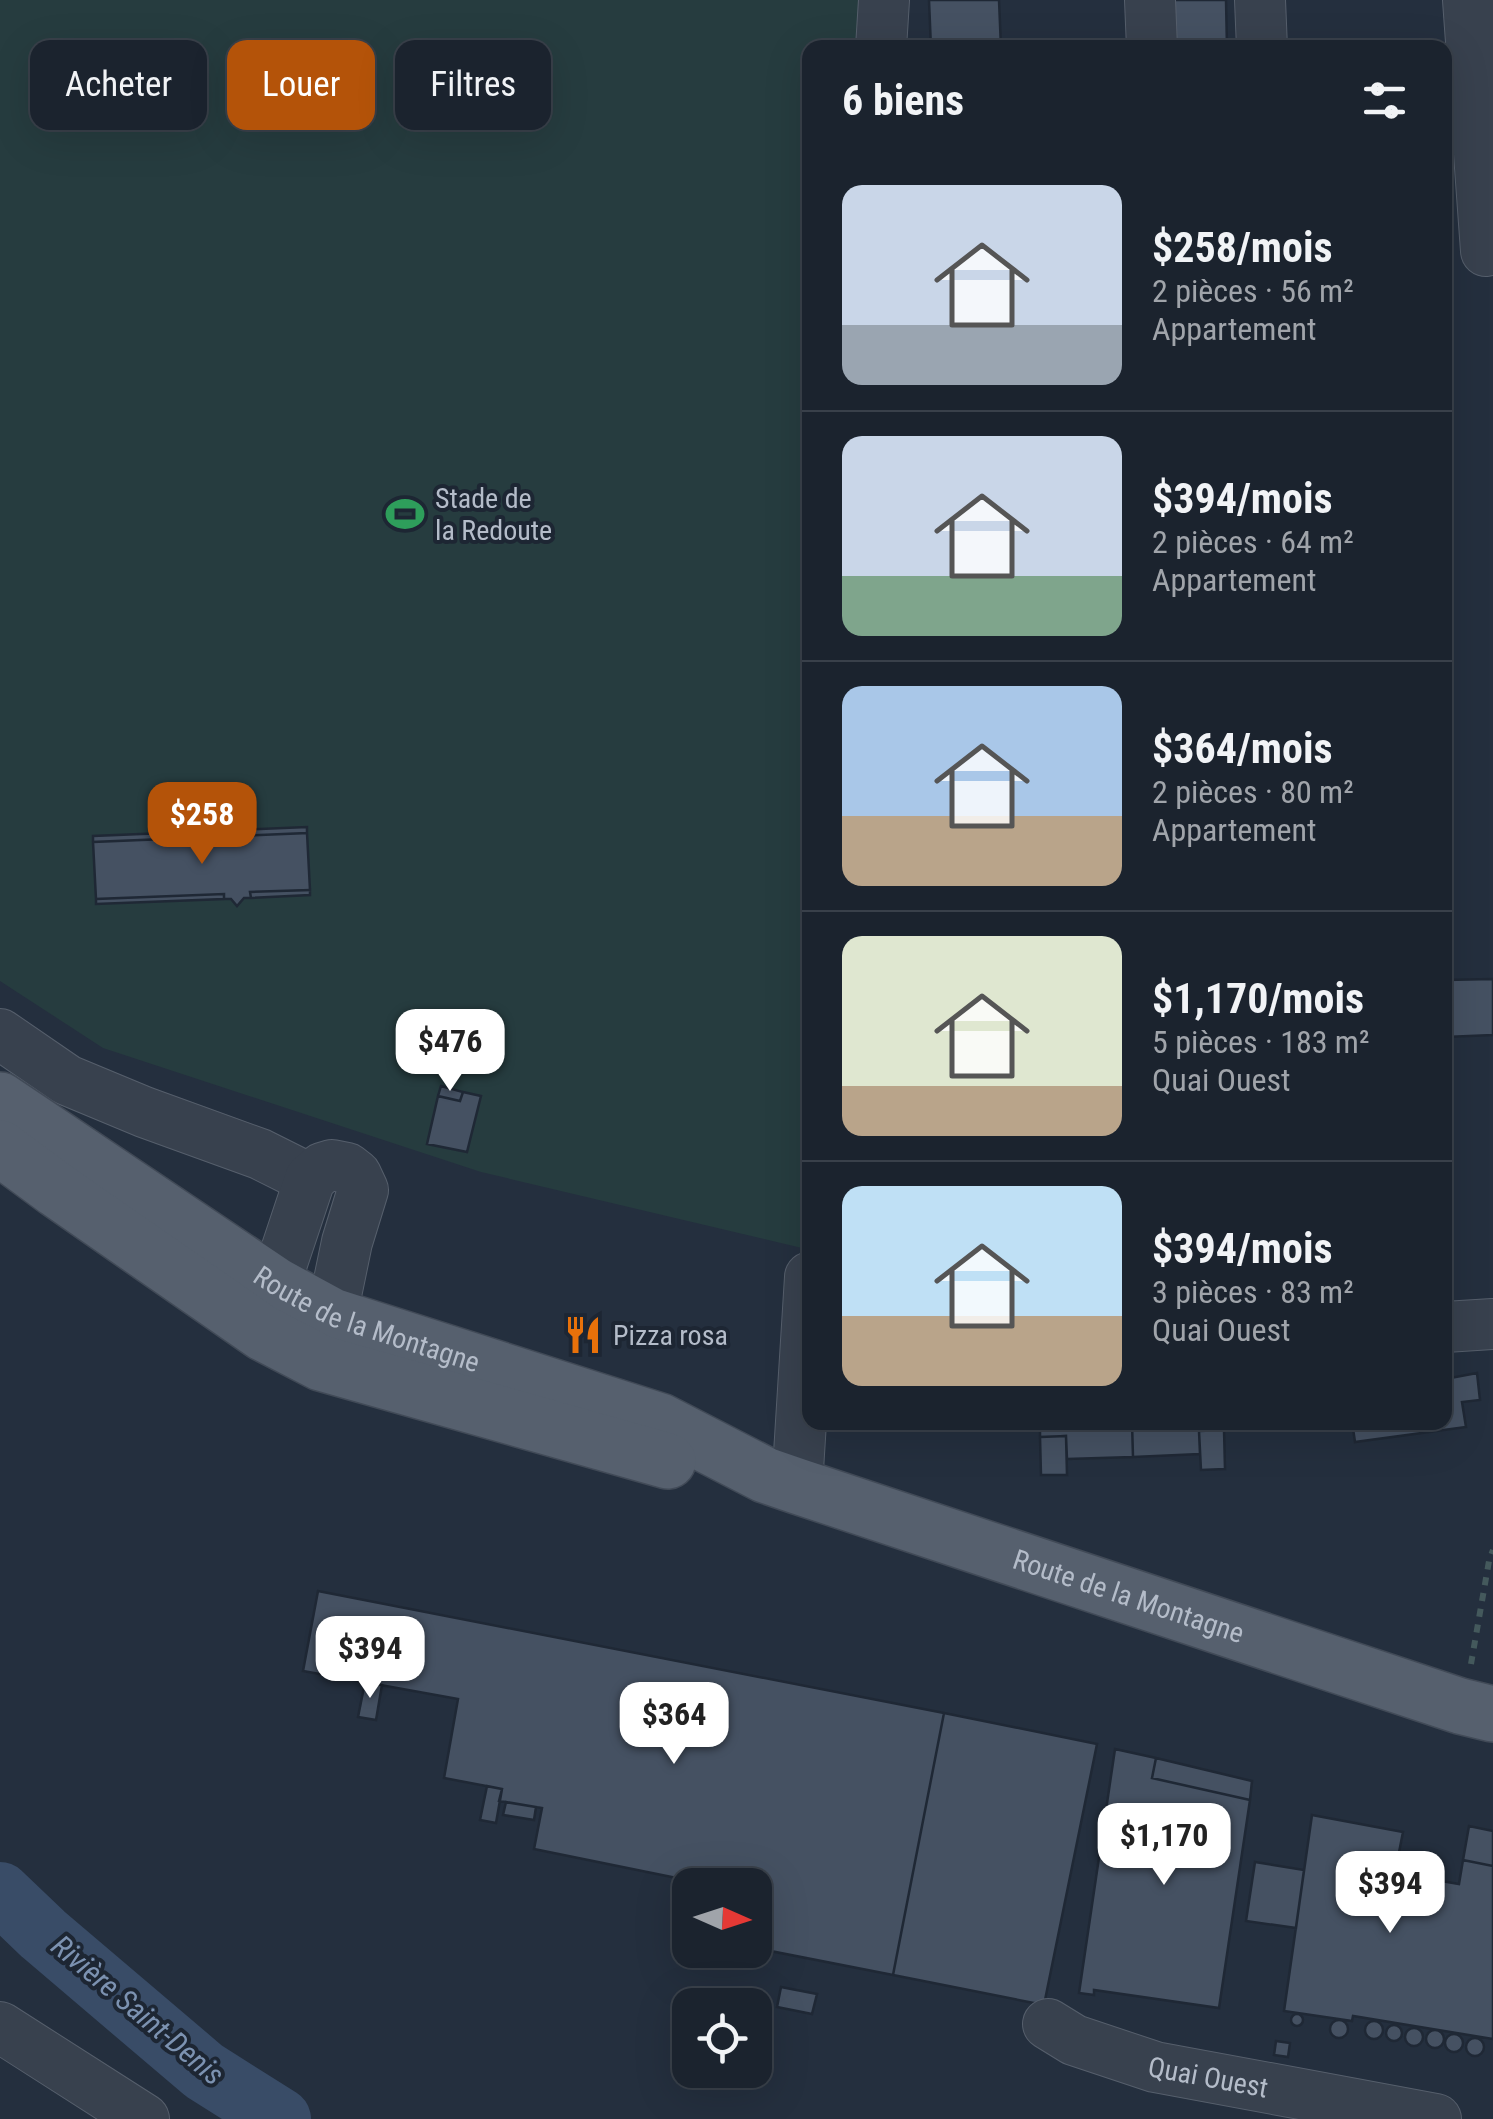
<!DOCTYPE html>
<html lang="fr">
<meta charset="utf-8">
<style>
:root{--surface:#1b232e;--page:#242b36;--text:#f1f3f6;--muted:#a0a4aa;--line:#39404a;--accent:#b45309}
body{margin:0;font-family:"Roboto Condensed",sans-serif;background:var(--page);color:var(--text);height:100vh;display:flex;flex-direction:column;font-size:38px;white-space:nowrap}
*{box-sizing:border-box;margin:0}
p{font-size:32px;color:var(--muted)}
.icon{flex:none;width:55px;height:55px;fill:none;stroke:currentColor;stroke-width:2;stroke-linecap:round;stroke-linejoin:round}
.map{position:relative;flex:1;overflow:hidden}
.sheet{position:absolute;left:802px;top:40px;width:650px;height:1390px;display:flex;flex-direction:column;background:var(--surface);border-radius:20px;box-shadow:0 10px 40px #0002,0 0 0 2px var(--line)}
.sheet>*{flex:none}
.guide{position:absolute;left:30px;top:40px;width:622px;height:90px;display:flex;gap:20px}
.needle{width:65px;rotate:93deg}
.tools{position:absolute;left:672px;top:1868px;display:grid;gap:20px}
.tools a{display:grid;place-items:center;width:100px;height:100px;border-radius:20px;background:var(--surface);box-shadow:0 10px 40px #0002,0 0 0 2px var(--line);font-size:50px}
.price{position:absolute;translate:-50% -85px;padding:0 22px;border-radius:20px;background:#fff;color:#222;font-size:32px;line-height:65px;filter:drop-shadow(0 2px 5px #0008)}
.price::after{content:'';position:absolute;left:50%;top:60px;width:30px;height:22px;margin-left:-15px;background:inherit;clip-path:polygon(0 0,100% 0,50% 100%)}
.price.current{background:var(--accent);color:#fff}
ul{padding:0;list-style:none}
li{display:flex;align-items:center;gap:30px;height:250px;padding:0 40px}
li+li{border-top:2px solid var(--line)}
li span{display:grid;place-items:center;flex:none;width:280px;height:200px;border-radius:20px;color:#555}
li>.icon{margin-inline-start:auto}
span .icon{width:120px;height:120px;fill:#fffc;stroke-width:1}
li b{font-size:42px}
h2{display:flex;justify-content:space-between;align-items:center;height:120px;padding:0 40px;font-size:42px}
.chip{padding:0 35px;border-radius:20px;background:var(--surface);box-shadow:0 10px 40px #0002,0 0 0 2px var(--line);font-size:35px;line-height:90px}
.chip.current{background:var(--accent);color:#fff}
.map>svg:first-child{display:block}
.green{fill:#263c3f}
.lines{fill:none;stroke-linecap:round;stroke-linejoin:round}
.river{stroke:#394c67;stroke-width:62}
.building{fill:#455162;stroke:#1f2835;stroke-width:2.5}
.minor-casing{stroke:#565f6c;stroke-width:52}
.major-casing{stroke:#414a57;stroke-width:58}
.path{stroke:#44595c;stroke-width:6;stroke-dasharray:8 8;stroke-linecap:butt}
.minor{stroke:#38414e;stroke-width:50}
.major{stroke:#56606e;stroke-width:55}
.labels{text-anchor:middle;dominant-baseline:central;stroke-width:8;stroke-linejoin:round;paint-order:stroke}
.poi-label{font-size:28px;fill:#b4bcc9;stroke:#1d2633;text-anchor:start}
.street-label{font-size:28px;fill:#b4bcc9;stroke:#1d2633}
.water-label{font-size:30px;font-style:italic;fill:#7c92b1;stroke:#1d2633}
</style>
<div class="map">
<svg width="1493" height="2119" viewBox="0 0 1493 2119">
<rect width="100%" height="100%" fill="#242f3e"/>
<path class="green" d="M0 0H869L866 47 810 48V1104L802 1248 481 1172 103 1048 0 981Z"/>
<g class="lines">
<path class="river" d="M0 1893 43 1934 204 2071 280 2119"/>
</g>
<path class="building" d="M929 0H999L1001 48H931Z
M1174 0H1226L1227 48H1175Z
M307 827V833L93 842V836Z
M307 833 310 890 250 892 251 898H244L237 906 231 899H224V894L96 899 93 842Z
M310 890V895L251 898 250 892Z
M224 894V899L96 904V899Z
M1493 979V1035L1445 1037V980Z
M441 1086 463 1092 460 1101 438 1096Z
M463 1092 481 1096 467 1152 427 1144 438 1096 460 1101Z
M1477 1373 1480 1400 1462 1402 1466 1427 1355 1442 1352 1422H1445V1379Z
M1040 1422H1132L1133 1457 1067 1459 1066 1436 1040 1437Z
M1132 1422H1224V1430L1199 1431 1200 1454 1133 1457Z
M1224 1430 1225 1469 1201 1470 1199 1431Z
M1066 1436 1067 1475H1041L1040 1437Z
M318 1591 944 1713 893 1975 755 1948V1885H711L534 1849 542 1808 499 1801 502 1789 444 1778 458 1699 303 1671Z
M365 1682 382 1685 376 1720 358 1717Z
M944 1713 1097 1744 1044 2005 893 1975Z
M1115 1749 1156 1758 1152 1778 1250 1800 1219 2008 1094 1990V1995L1079 1993Z
M1156 1758 1252 1781 1250 1800 1152 1778Z
M487 1786 502 1789 496 1823 480 1820Z
M506 1802 536 1807 534 1820 503 1815Z
M1312 1815 1403 1832 1395 1873 1459 1884 1463 1860 1493 1866V2039L1353 2016 1352 2021 1284 2011Z
M1469 1826 1493 1831V1866L1463 1860Z
M1255 1862 1304 1870 1296 1928 1246 1921Z
M781 1987 817 1994 812 2014 777 2007Z
M1291 2020a6 6 0 1 1 12 0a6 6 0 1 1-12 0Z
M1330 2029a9 9 0 1 1 18 0a9 9 0 1 1-18 0Z
M1365 2030a9 9 0 1 1 18 0a9 9 0 1 1-18 0Z
M1386 2033a8 8 0 1 1 16 0a8 8 0 1 1-16 0Z
M1405 2037a9 9 0 1 1 18 0a9 9 0 1 1-18 0Z
M1426 2039a9 9 0 1 1 18 0a9 9 0 1 1-18 0Z
M1445 2043a9 9 0 1 1 18 0a9 9 0 1 1-18 0Z
M1466 2047a9 9 0 1 1 18 0a9 9 0 1 1-18 0Z
M1276 2041 1290 2043 1288 2057 1274 2055Z"/>
<g class="lines">
<g class="minor-casing">
<g id="minor">
<path d="M1150 0 1152 48"/>
<path d="M1260 0 1262 48"/>
<path d="M1468 0 1486 251"/>
<path d="M881 48 884 0"/>
<path d="M0 1034 67 1080 144 1112 260 1154 310 1179"/>
<path d="M267 1320 280 1269 310 1179 322 1168 332 1165 347 1168 356 1175 363 1190 347 1242 324 1353"/>
<path d="M1445 1327 1493 1324"/>
<path d="M797 1486 810 1277"/>
<path id="s1" d="M1048 2024 1074 2040 1155 2067 1436 2119"/>
<path d="M0 2027 144 2119"/>
</g>
</g>
<g class="major-casing">
<g id="major">
<path id="s2" d="M0 1100 277 1286 332 1316 660 1421 765 1475 797 1486 1460 1706 1493 1714"/>
<path d="M0 1148 57 1190 263 1333 321 1363 668 1461"/>
</g>
</g>
<path class="path" d="M1471 1664 1489 1561 1493 1550"/>
<use href="#minor" class="minor"/>
<use href="#major" class="major"/>
</g>
<defs>
<g id="stadium-bare" transform="scale(3)"><path d="M0-5a6.5 5 0 1 0 0 10a6.5 5 0 1 0 0-10ZM-3.5-1.8h7v3.6h-7Z" fill="#2e9e5b" stroke="#1d2633" stroke-width="2.5" paint-order="stroke"/></g>
<g id="restaurant-bare" transform="scale(3)"><path d="M-5-6h1v4h1v-4h1v4h1v-4h1v5L-1.5 .5V6h-2V.5L-5-1ZM5-6V6H3V1.5H1.5Q1.5-4 5-6Z" fill="#e8710a" stroke="#1d2633" stroke-width="2.5" paint-order="stroke"/></g>
</defs>
<g fill-rule="evenodd">
<use href="#stadium-bare" x="405" y="514"/>
<use href="#restaurant-bare" x="583" y="1335"/>
</g>
<g class="labels">
<g class="poi-label">
<text x="435" y="498">Stade de<tspan x="435" dy="32">la Redoute</tspan></text>
<text x="613" y="1335">Pizza rosa</text>
</g>
<g class="street-label">
<text stroke="none"><textPath href="#s2" startOffset="430">Route de la Montagne</textPath></text>
<text stroke="none"><textPath href="#s2" startOffset="1242">Route de la Montagne</textPath></text>
<text stroke="none"><textPath href="#s1" startOffset="170">Quai Ouest</textPath></text>
</g>
<g class="water-label">
<text transform="translate(138 2010) rotate(40)">Rivière Saint-Denis</text>
</g>
</g>
</svg>
<div class="tools">
<a><svg class="needle" viewBox="-14 -14 28 28"><path d="M0-13l5 13h-10z" fill="#e53935"/><path d="M0 13l5-13h-10z" fill="#a0a4aa"/></svg></a>
<a><svg class="icon" aria-label="locate" viewBox="0 0 24 24"><circle cx="12" cy="12" r="6"/><path d="M12 2v4M12 18v4M2 12h4M18 12h4"/></svg></a>
</div>
<b class="price current" style="left:202px;top:867px">$258</b>
<b class="price" style="left:450px;top:1094px">$476</b>
<b class="price" style="left:370px;top:1701px">$394</b>
<b class="price" style="left:674px;top:1767px">$364</b>
<b class="price" style="left:1164px;top:1888px">$1,170</b>
<b class="price" style="left:1390px;top:1936px">$394</b>
<div class="guide">
<a class="chip">Acheter</a>
<a class="chip current">Louer</a>
<a class="chip">Filtres</a>
</div>
<section class="sheet">
<h2>6 biens<svg class="icon" aria-label="filters" viewBox="0 0 24 24"><path d="M4 7h16M4 17h16"/><circle cx="9" cy="7" r="2"/><circle cx="15" cy="17" r="2"/></svg></h2>
<ul>
<li><span style="background:linear-gradient(#c9d6e8 70%,#9aa5b1 0)"><svg class="icon" aria-label="home" viewBox="0 0 24 24"><path d="M3 11l9-7 9 7M6 9v11h12V9"/></svg></span><div><b>$258/mois</b><p>2 pièces · 56 m²</p><p>Appartement</p></div></li>
<li><span style="background:linear-gradient(#c9d6e8 70%,#7fa58c 0)"><svg class="icon" aria-label="home" viewBox="0 0 24 24"><path d="M3 11l9-7 9 7M6 9v11h12V9"/></svg></span><div><b>$394/mois</b><p>2 pièces · 64 m²</p><p>Appartement</p></div></li>
<li><span style="background:linear-gradient(#a9c7e8 65%,#b9a48a 0)"><svg class="icon" aria-label="home" viewBox="0 0 24 24"><path d="M3 11l9-7 9 7M6 9v11h12V9"/></svg></span><div><b>$364/mois</b><p>2 pièces · 80 m²</p><p>Appartement</p></div></li>
<li><span style="background:linear-gradient(#dfe7d0 75%,#b9a48a 0)"><svg class="icon" aria-label="home" viewBox="0 0 24 24"><path d="M3 11l9-7 9 7M6 9v11h12V9"/></svg></span><div><b>$1,170/mois</b><p>5 pièces · 183 m²</p><p>Quai Ouest</p></div></li>
<li><span style="background:linear-gradient(#bfe0f5 65%,#b9a48a 0)"><svg class="icon" aria-label="home" viewBox="0 0 24 24"><path d="M3 11l9-7 9 7M6 9v11h12V9"/></svg></span><div><b>$394/mois</b><p>3 pièces · 83 m²</p><p>Quai Ouest</p></div></li>
</ul>
</section>
</div>
